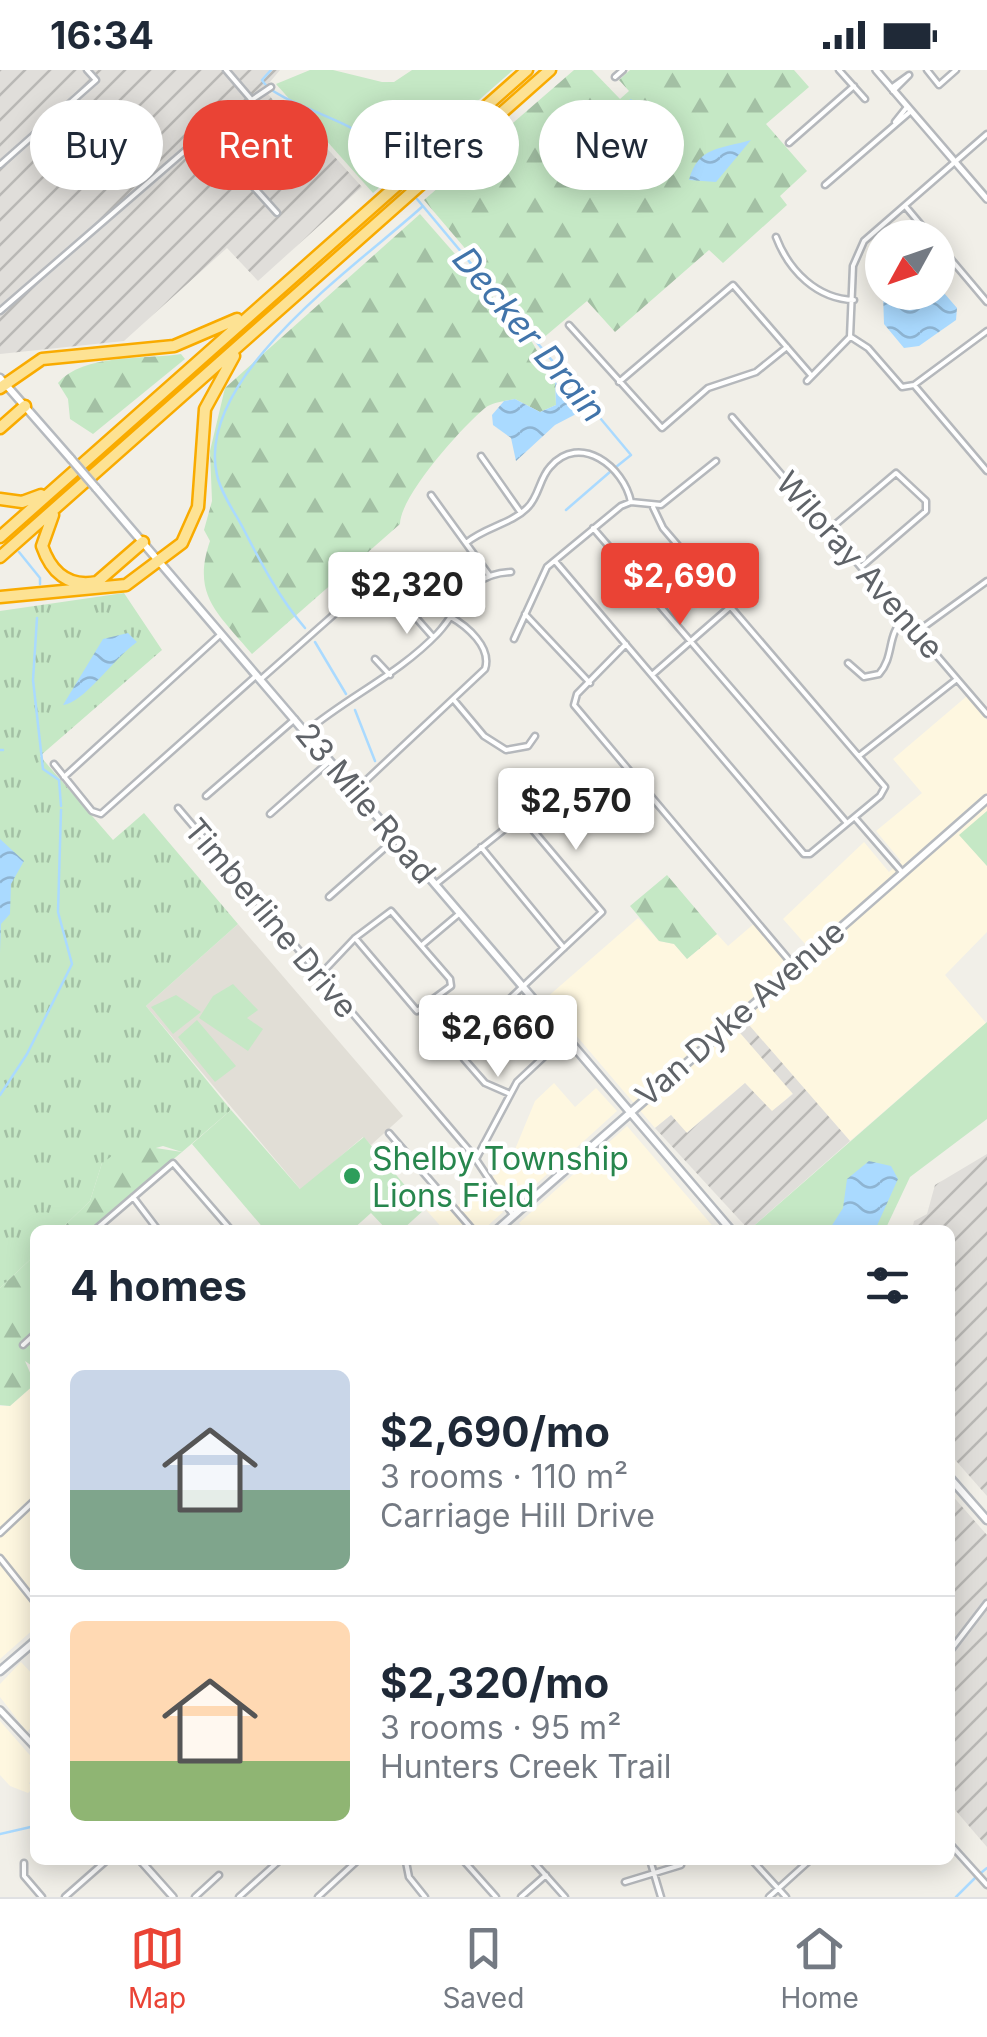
<!DOCTYPE html>
<meta charset="utf-8">
<style>
:root{--surface:#fff;--page:#f2f2f3;--text:#1f2937;--muted:#747a83;--line:#e0e1e3;--accent:#ea4335}
body{margin:0;font-family:Inter,sans-serif;background:var(--page);color:var(--text);height:100vh;display:flex;flex-direction:column;font-size:38px;white-space:nowrap}
*{box-sizing:border-box;margin:0}
p{font-size:32px;color:var(--muted)}
.icon{flex:none;width:55px;height:55px;fill:none;stroke:currentColor;stroke-width:2;stroke-linecap:round;stroke-linejoin:round}
.map{position:relative;flex:1;overflow:hidden}
.sheet{position:absolute;left:30px;top:1155px;width:925px;height:640px;display:flex;flex-direction:column;background:var(--surface);border-radius:15px;box-shadow:0 5px 25px #0003}
.sheet>*{flex:none}
.banner{position:absolute;left:30px;top:30px;width:928px;height:90px;display:flex;gap:20px}
.needle{width:65px;rotate:230deg}
.fabs{position:absolute;left:865px;top:150px;display:grid;gap:20px}
.fabs a{display:grid;place-items:center;width:90px;height:90px;border-radius:50%;background:var(--surface);box-shadow:0 5px 25px #0003;font-size:50px}
.price{position:absolute;translate:-50% -85px;padding:0 22px;border-radius:10px;background:#fff;color:#222;font-size:32px;line-height:65px;filter:drop-shadow(0 2px 5px #0008)}
.price::after{content:'';position:absolute;left:50%;top:60px;width:30px;height:22px;margin-left:-15px;background:inherit;clip-path:polygon(0 0,100% 0,50% 100%)}
.price.current{background:var(--accent);color:#fff}
ul{padding:0;list-style:none}
li{display:flex;align-items:center;gap:30px;height:250px;padding:0 40px}
li+li{border-top:2px solid var(--line)}
li span{display:grid;place-items:center;flex:none;width:280px;height:200px;border-radius:15px;color:#555}
li>.icon{margin-inline-start:auto}
span .icon{width:120px;height:120px;fill:#fffc;stroke-width:1}
li b{font-size:42px}
h2{display:flex;justify-content:space-between;align-items:center;height:120px;padding:0 40px;font-size:42px}
.pill{padding:0 35px;border-radius:45px;background:var(--surface);box-shadow:0 5px 25px #0003;font-size:35px;line-height:90px}
.pill.current{background:var(--accent);color:#fff}
.status{display:flex;justify-content:space-between;align-items:center;height:70px;padding:0 50px;background:var(--surface);direction:ltr}
.status svg{height:28px;fill:currentColor}
.dock{display:flex;justify-content:space-around;align-items:center;height:140px;border-top:2px solid var(--line);background:var(--surface);font-size:28px;color:var(--muted)}
.dock a{display:grid;justify-items:center;gap:5px}
.dock .current{color:var(--accent)}
.map>svg:first-child{display:block}
.commercial{fill:#fef7e0}
.industrial{fill:url(#industrial-furrows)}
.education{fill:#e1ded6}
.grass{fill:url(#grass-tufts)}
.forest{fill:url(#forest-firs)}
.park{fill:#c5e8c5}
.water{fill:url(#water-waves)}
.lines{fill:none;stroke-linecap:round;stroke-linejoin:round}
.stream{stroke:#aadaff;stroke-width:2.5}
.minor-casing{stroke:#b5b8bc;stroke-width:9}
.tertiary-casing{stroke:#b5b8bc;stroke-width:10}
.secondary-casing{stroke:#b6babf;stroke-width:11}
.motorway-casing{stroke:#f9ab00;stroke-width:15}
.minor{stroke:#fff;stroke-width:4}
.tertiary{stroke:#fff;stroke-width:5}
.secondary{stroke:#fff;stroke-width:6}
.motorway{stroke:#fde293;stroke-width:10}
.secondary-bridge-casing{stroke:#b6babf;stroke-width:11;stroke-linecap:butt}
.secondary-bridge{stroke:#fff;stroke-width:6}
.leisure-dot{fill:#2e9e5b;stroke:#fff;stroke-width:4}
.labels{text-anchor:middle;dominant-baseline:central;stroke-width:9;stroke-linejoin:round;paint-order:stroke}
.street-label{font-size:32px;fill:#5f6368;stroke:#fff}
.leisure-label{font-size:32px;fill:#27864d;stroke:#fff;text-anchor:start}
.water-label{font-size:35px;font-style:italic;fill:#4174aa;stroke:#fff}
</style>
<div class="status"><b>16:34</b><svg viewBox="0 0 49 12"><path d="M0 12V9h3v3zM5 12V6h3v6zM10 12V3h3v9zM15 12V0h3v12zM26 1h20v11H26zM47 4h2v5h-2z"/></svg></div>
<div class="map">
<svg width="987" height="1827" viewBox="0 0 987 1827">
<defs>
<pattern id="industrial-furrows" width="10" height="10" patternUnits="userSpaceOnUse" patternTransform="scale(2.5)"><rect width="10" height="10" fill="#e0deda"/><path d="M-1 1l2-2M0 10L10 0M9 11l2-2" fill="none" stroke="#b9b8b5"/></pattern>
<pattern id="grass-tufts" width="24" height="20" patternUnits="userSpaceOnUse" patternTransform="scale(2.5)"><rect width="24" height="20" fill="#c5e8c5"/><path d="M3 7l-1-3M5 7V3M7 7l1-3M15 17l-1-3M17 17v-4M19 17l1-3" fill="none" stroke="#a3c0a4"/></pattern>
<pattern id="forest-firs" width="22" height="20" patternUnits="userSpaceOnUse" patternTransform="scale(2.5)"><rect width="22" height="20" fill="#c5e8c5"/><path d="M5 1l3.5 6h-7zM16 11l3.5 6h-7z" fill="#a3c0a4"/></pattern>
<pattern id="water-waves" width="16" height="10" patternUnits="userSpaceOnUse" patternTransform="scale(2.5)"><rect width="16" height="10" fill="#aadaff"/><path d="M0 5q4-4 8 0t8 0" fill="none" stroke="#8eb4d2"/></pattern>
</defs>
<rect width="100%" height="100%" fill="#f1efe8"/>
<path class="commercial" d="M967 626 987 650V741L960 765 987 796V862L945 905 986 953 850 1071 743 949 735 956 793 1023 772 1042 745 1013 686 1063 671 1045 655 1058 545 929 638 848 659 871 674 874 687 889 717 864 728 876 756 852 789 889 806 875 783 849 864 772 889 802 901 791 876 761 922 723 893 689Z
M554 1013 575 1037 596 1018 617 1041 511 1137 491 1108 511 1089 535 1031Z
M627 1056 716 1160H525L519 1153Z
M483 1115 503 1142 483 1160H444L420 1133 438 1118 456 1137Z
M35 1314V1558L0 1589V1336H10Z
M21 1592 35 1607V1653L27 1662 0 1627V1614Z
M0 1651 35 1691V1708L29 1713 33 1718 28 1723 10 1716 0 1705Z"/>
<path class="industrial" d="M0 0H280L264 19 287 47 294 42 362 117 258 211 227 178 124 271 0 284Z
M743 948 850 1071 749 1160 655 1058 671 1045 687 1063 745 1013 772 1041 793 1024 734 956Z
M987 1084V1426L950 1384V1160H912L914 1151 927 1144 935 1115Z
M950 1423 987 1465V1777L950 1734Z"/>
<path class="education" d="M238 854 403 1046 371 1075 363 1067 301 1120 146 936Z"/>
<path class="grass" d="M124 523 162 580 40 686 113 770 144 743 238 854 146 936 231 1040 182 1082 163 1076 102 1093 90 1131 60 1160H35V1185L0 1218V541Z"/>
<path class="forest" d="M574 0H592L620 29 629 21 619 10 630 0H794L809 17 766 54 807 101 780 126 787 135 723 193 709 180 615 262 587 231 542 269 424 130Z
M420 144 532 272 555 311 556 335 540 342 515 329C505 331 492 332 485 338 462 357 400 426 400 454L252 584C219 544 191 526 210 471L204 460 212 431 210 381 225 318Z
M181 284 185 289 93 364 70 349 68 329 58 313C83 283 145 290 181 284Z
M667 805 717 864 687 889 674 874 659 871 630 836Z
M129 1074 182 1082 89 1160H60L90 1131 102 1093Z
M35 1185V1298L25 1291 35 1314 10 1336 0 1335V1218Z"/>
<path class="park" d="M310 0H333L382 12H394L412 0H513L373 123 276 14Z
M987 741V796L959 765Z
M233 914 258 940 247 948 263 959 248 981 199 948 213 926Z
M176 925 201 942 173 964 151 937Z
M197 950 236 996 215 1012 178 967Z
M987 952V1049L910 1107 885 1160H749Z
M231 1040 300 1119 364 1067 425 1139 402 1160H387L371 1143 352 1160H265L192 1074Z"/>
<path class="water" d="M631 29 644 39 656 63 671 67 668 78 661 80 620 35Z
M751 70 716 112 689 110C698 76 721 79 751 70Z
M938 216 957 238 956 250 919 276 904 278 884 254 883 223 938 222Z
M555 311 578 343 555 355 516 391 511 368 493 355 492 345 504 331 515 329 540 342 556 335Z
M128 563 137 572C115 587 83 634 63 635L103 569Z
M0 769 24 791 11 814 10 844 1 854 0 883Z
M869 1091 891 1096 898 1109 875 1160H829L843 1138 847 1109Z"/>
<g class="lines">
<path class="stream" d="M271 0 262 10C272 30 341 47 365 67 377 76 386 92 396 104
M417 129 631 385 616 397
M566 440 611 401
M19 482 40 508V514
M37 548 33 610 43 699 59 710 61 736
M305 558C280 529 262 495 244 460 236 444 221 424 217 405 194 307 358 195 423 136
M315 572 346 624
M355 640 375 691
M0 680H3
M0 1025 27 984 72 894 58 842 61 740
M0 1764 35 1756
M982 1802 987 1798
M956 1827 975 1808"/>
<g class="minor-casing">
<path id="minor" d="M226 0 250 28
M839 0 865 29
M927 0 939 15 956 0
M615 7 623 0
M891 18 909 5 893 21
M895 52 907 37
M205 63 277 143
M789 73 854 16
M0 95 96 10 87 0
M825 115 911 41
M906 137 932 168
M776 167C789 201 817 229 854 230
M938 174 987 232
M0 241 216 54 271 17
M569 255 662 358 708 318 756 302 787 277
M851 267 868 278 902 317 914 315
M807 311 850 267 853 196 864 171 987 64
M619 312 733 215 811 305
M914 315 987 401
M914 315 987 261
M732 347 987 644
M481 386 521 443
M431 425 489 505
M593 458 847 753
M830 459 896 403 926 431V441L861 497
M466 473C485 457 511 454 527 438 539 427 539 409 550 397 580 362 624 397 631 432
M555 491 804 784H810L880 726 885 717 663 458 653 437
M380 507 433 567
M525 544 590 613
M918 561 987 511
M514 569 547 497 621 436 631 432 661 435 716 391
M626 574 577 624 574 635 794 896
M375 589 390 605
M848 593 864 607 879 604C895 586 886 564 905 548
M652 605 730 537
M261 609 399 487
M453 629 484 666 506 680 528 676 535 666
M307 661C349 626 399 604 438 563 463 536 466 504 511 502
M859 686 957 609
M54 694 92 741 101 744 257 605
M64 707 221 564
M357 719 485 599C492 577 467 556 449 546
M206 726 295 649
M178 738 473 1085 513 1145
M270 744 330 691
M856 749 902 802
M481 777 564 878
M436 814 521 746 602 842 465 971 464 989 485 1013 510 1024
M329 827 396 768
M422 875 460 843
M320 905 355 868 391 841 450 909 451 916 417 941 355 868
M389 1063 473 1160
M476 1089 517 1012 565 967
M133 1127 158 1160
M95 1160 173 1093 231 1160
M23 1275 35 1264
M0 1463 35 1430
M0 1488 35 1532
M950 1581 987 1533
M950 1774 987 1815
M395 1790H414
M463 1790 496 1827
M532 1790 565 1827
M650 1790 661 1827
M752 1790 786 1827
M406 1792 409 1807 425 1827
M24 1793V1806L42 1827
M625 1812 681 1795
M65 1827 107 1790
M195 1827 219 1805
M239 1827 280 1790
M318 1827 358 1790
M521 1827 546 1805
M769 1827 810 1790"/>
</g>
<g class="tertiary-casing">
<path id="tertiary" d="M876 0 987 129
M0 1640 35 1677
M140 1790 173 1827"/>
</g>
<g class="secondary-casing">
<path id="secondary" d="M0 308 71 389
M96 418 731 1160
M497 1160 987 729
M950 1408 987 1450
M0 1601 35 1571"/>
</g>
<g class="motorway-casing">
<path id="motorway" d="M0 318 42 289 174 276 237 249
M0 358 25 336
M0 429 22 432 41 425
M53 445 42 476C51 502 68 518 97 512L143 472
M0 467 527 0
M0 487 550 0
M0 527 126 515 182 473 198 437 205 339 234 286"/>
</g>
<use href="#minor" class="minor"/>
<use href="#tertiary" class="tertiary"/>
<use href="#secondary" class="secondary"/>
<use href="#motorway" class="motorway"/>
<g class="secondary-bridge-casing">
<path id="secondary-bridge" d="M71 389 96 418"/>
</g>
<use href="#secondary-bridge" class="secondary-bridge"/>
</g>
<circle class="leisure-dot" cx="352" cy="1106" r="10"/>
<g class="labels">
<g class="street-label">
<text transform="translate(860 495) rotate(49)">Wiloray Avenue</text>
<text transform="translate(366 733) rotate(50)">23 Mile Road</text>
<text transform="translate(271 848) rotate(50)">Timberline Drive</text>
<text transform="translate(740 943) rotate(-41)">Van Dyke Avenue</text>
</g>
<g class="leisure-label">
<text x="372" y="1088">Shelby Township<tspan x="372" dy="37">Lions Field</tspan></text>
</g>
<g class="water-label">
<text transform="translate(530 264) rotate(50)">Decker Drain</text>
</g>
</g>
</svg>
<div class="fabs">
<a><svg class="needle" viewBox="-14 -14 28 28"><path d="M0-13l5 13h-10z" fill="#e53935"/><path d="M0 13l5-13h-10z" fill="#747a83"/></svg></a>
</div>
<b class="price current" style="left:680px;top:558px">$2,690</b>
<b class="price" style="left:407px;top:567px">$2,320</b>
<b class="price" style="left:576px;top:783px">$2,570</b>
<b class="price" style="left:498px;top:1010px">$2,660</b>
<div class="banner">
<a class="pill">Buy</a>
<a class="pill current">Rent</a>
<a class="pill">Filters</a>
<a class="pill">New</a>
</div>
<section class="sheet">
<h2>4 homes<svg class="icon" aria-label="filters" viewBox="0 0 24 24"><path d="M4 7h16M4 17h16"/><circle cx="9" cy="7" r="2"/><circle cx="15" cy="17" r="2"/></svg></h2>
<ul>
<li><span style="background:linear-gradient(#c9d6e8 60%,#7fa58c 0)"><svg class="icon" aria-label="home" viewBox="0 0 24 24"><path d="M3 11l9-7 9 7M6 9v11h12V9"/></svg></span><div><b>$2,690/mo</b><p>3 rooms · 110 m²</p><p>Carriage Hill Drive</p></div></li>
<li><span style="background:linear-gradient(#ffd9b3 70%,#8fb573 0)"><svg class="icon" aria-label="home" viewBox="0 0 24 24"><path d="M3 11l9-7 9 7M6 9v11h12V9"/></svg></span><div><b>$2,320/mo</b><p>3 rooms · 95 m²</p><p>Hunters Creek Trail</p></div></li>
</ul>
</section>
</div>
<nav class="dock">
<a class="current"><svg class="icon" aria-label="map" viewBox="0 0 24 24"><path d="M3 6l6-2 6 2 6-2v14l-6 2-6-2-6 2zM9 4v14M15 6v14"/></svg>Map</a>
<a><svg class="icon" aria-label="saved" viewBox="0 0 24 24"><path d="M7 4h10v16l-5-4-5 4z"/></svg>Saved</a>
<a><svg class="icon" aria-label="home" viewBox="0 0 24 24"><path d="M3 11l9-7 9 7M6 9v11h12V9"/></svg>Home</a>
</nav>
